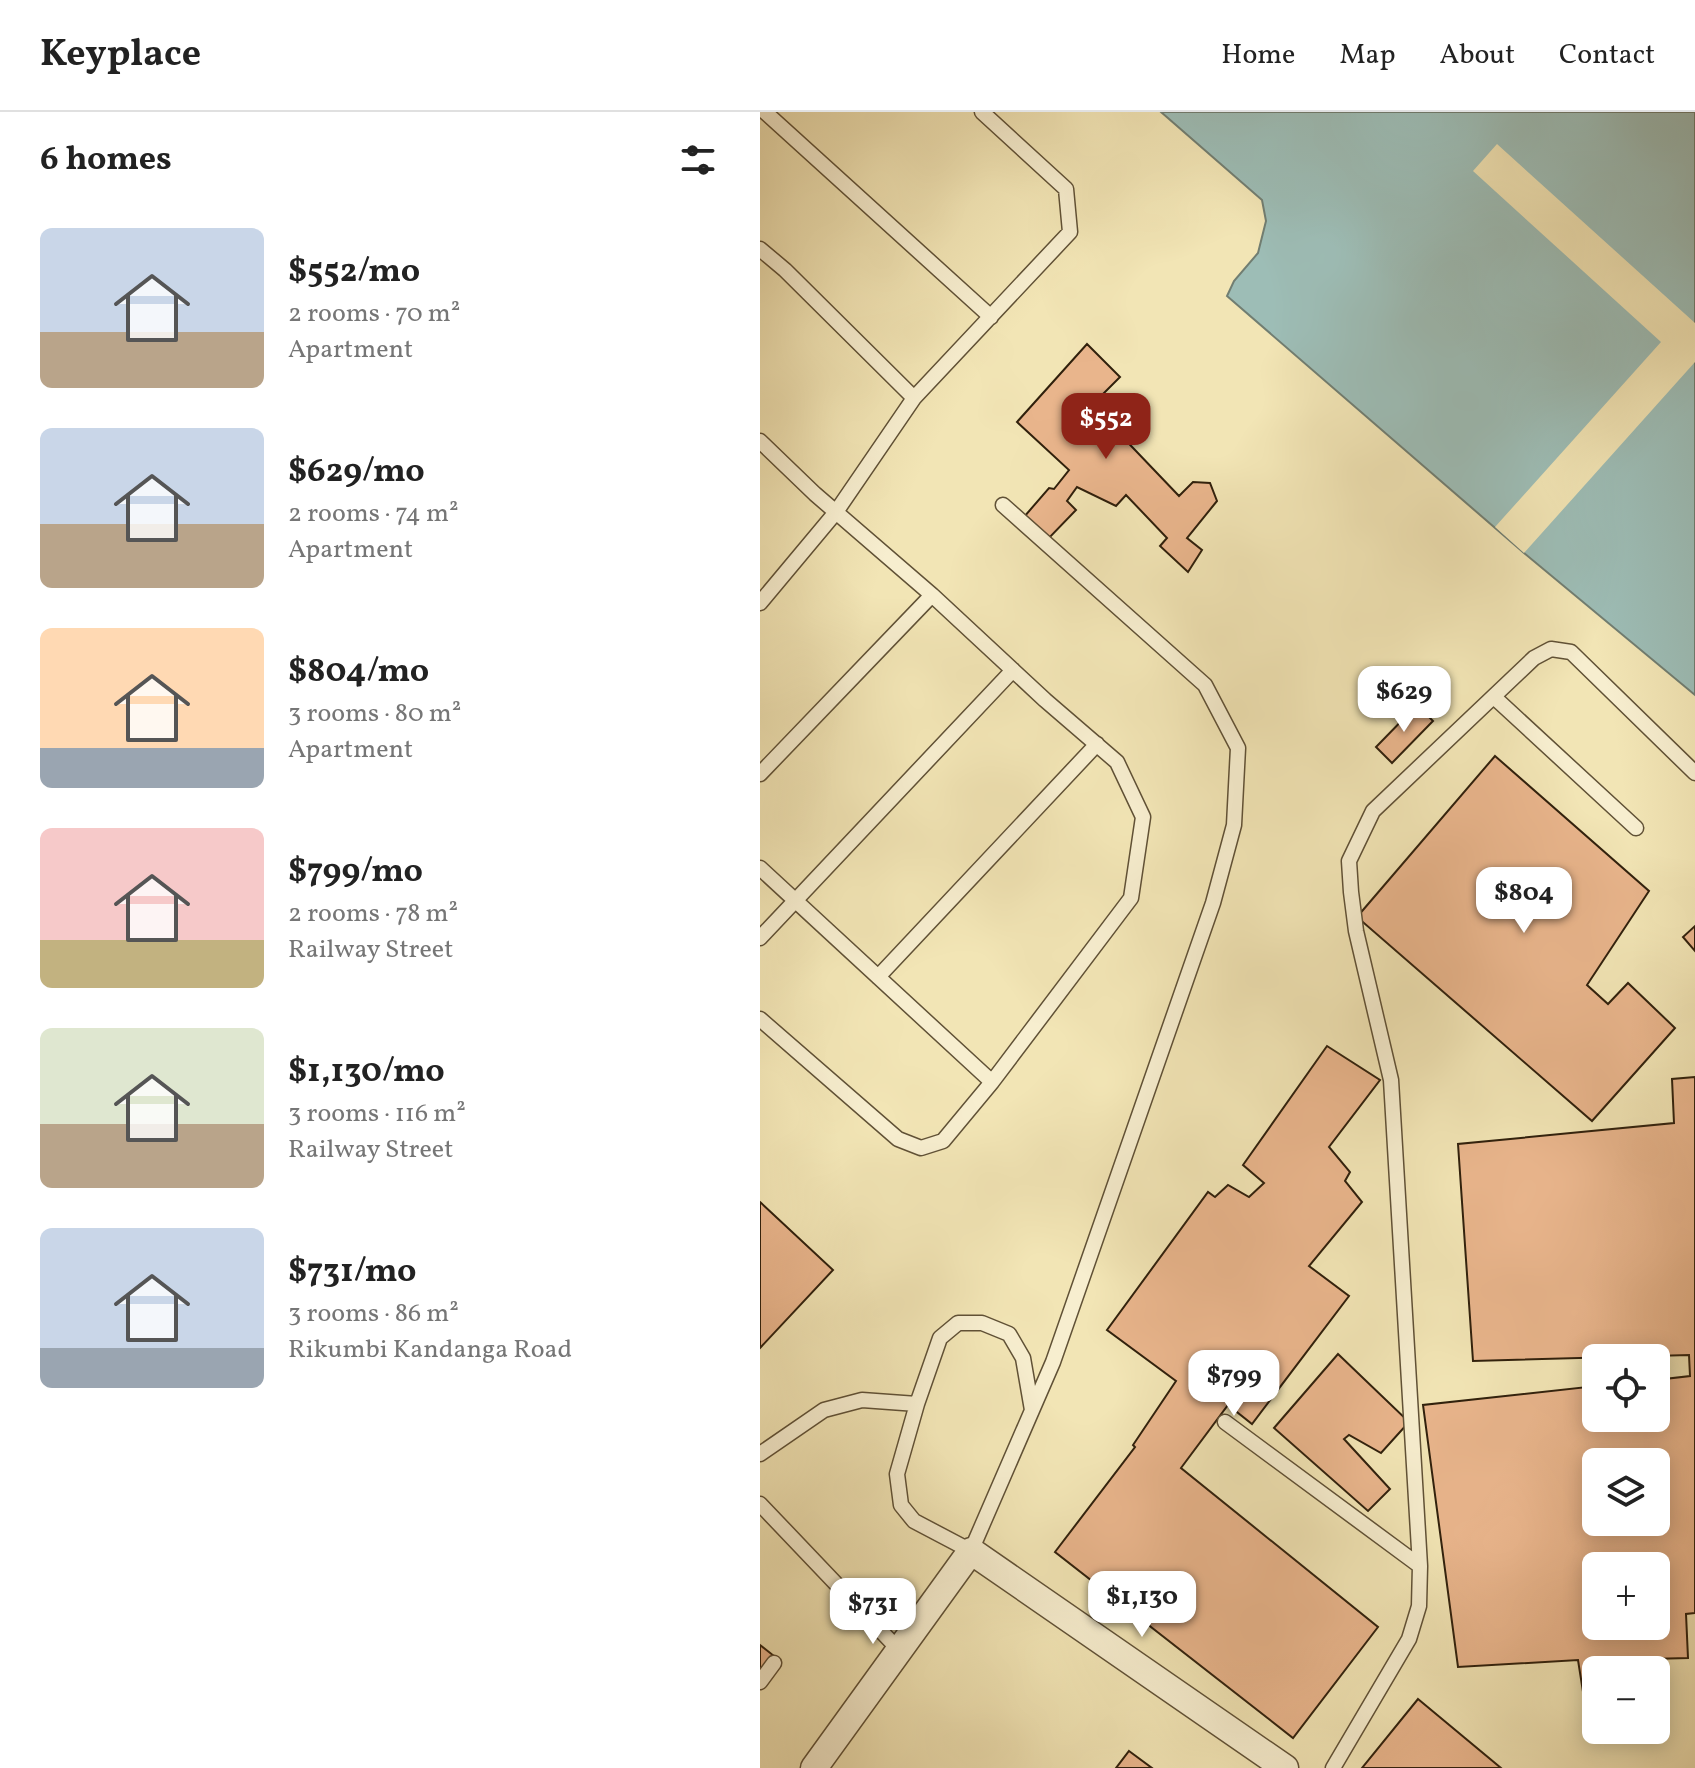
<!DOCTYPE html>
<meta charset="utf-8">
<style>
:root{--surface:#fff;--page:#f2f2f2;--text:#222;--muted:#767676;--line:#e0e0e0;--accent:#8f2418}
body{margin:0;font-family:Vollkorn,serif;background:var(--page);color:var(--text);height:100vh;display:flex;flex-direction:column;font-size:30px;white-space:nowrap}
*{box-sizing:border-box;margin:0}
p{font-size:26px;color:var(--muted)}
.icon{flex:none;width:44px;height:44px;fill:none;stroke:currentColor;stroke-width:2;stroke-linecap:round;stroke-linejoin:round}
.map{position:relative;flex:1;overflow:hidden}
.drawer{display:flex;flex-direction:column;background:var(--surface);width:760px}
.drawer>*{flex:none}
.buttons{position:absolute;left:822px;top:1232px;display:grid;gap:16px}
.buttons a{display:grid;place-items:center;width:88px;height:88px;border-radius:12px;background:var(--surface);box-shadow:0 4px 20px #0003;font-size:40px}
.price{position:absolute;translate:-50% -68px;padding:0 18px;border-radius:16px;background:#fff;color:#222;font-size:26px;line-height:52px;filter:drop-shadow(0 2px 4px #0008)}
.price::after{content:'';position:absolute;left:50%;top:48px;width:24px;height:18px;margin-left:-12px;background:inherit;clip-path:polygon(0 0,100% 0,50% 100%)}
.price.selected{background:var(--accent);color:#fff}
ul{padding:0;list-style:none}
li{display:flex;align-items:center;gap:24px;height:200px;padding:0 40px}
li span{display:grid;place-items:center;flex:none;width:224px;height:160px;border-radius:12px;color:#555}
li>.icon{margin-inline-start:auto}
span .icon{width:96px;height:96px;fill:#fffc;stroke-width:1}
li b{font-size:34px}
h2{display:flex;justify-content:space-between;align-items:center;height:96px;padding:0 40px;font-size:34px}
header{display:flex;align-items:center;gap:48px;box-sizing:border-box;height:112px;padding:0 40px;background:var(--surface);border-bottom:2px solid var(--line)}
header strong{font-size:38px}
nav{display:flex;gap:44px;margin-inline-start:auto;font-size:28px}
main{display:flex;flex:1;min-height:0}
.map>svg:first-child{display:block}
.water{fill:#9dbdb6;stroke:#717e72;stroke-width:2}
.pier{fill:#f2e5b5}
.building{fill:#e9b58c;stroke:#30200c;stroke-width:2;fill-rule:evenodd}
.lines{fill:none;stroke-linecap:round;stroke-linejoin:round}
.lane-casing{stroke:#605136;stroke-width:17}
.street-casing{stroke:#605136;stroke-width:29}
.lane{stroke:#f7eecf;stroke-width:14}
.street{stroke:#f7eecf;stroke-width:26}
</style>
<header>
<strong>Keyplace</strong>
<nav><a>Home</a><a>Map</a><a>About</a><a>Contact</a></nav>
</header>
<main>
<section class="drawer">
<h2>6 homes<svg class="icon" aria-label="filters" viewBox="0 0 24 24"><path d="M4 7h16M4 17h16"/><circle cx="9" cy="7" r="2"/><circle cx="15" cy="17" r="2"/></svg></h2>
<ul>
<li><span style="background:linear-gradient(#c9d6e8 65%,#b9a48a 0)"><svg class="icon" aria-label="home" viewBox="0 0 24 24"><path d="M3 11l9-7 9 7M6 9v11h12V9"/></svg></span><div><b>$552/mo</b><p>2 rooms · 70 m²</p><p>Apartment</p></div></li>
<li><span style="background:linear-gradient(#c9d6e8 60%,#b9a48a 0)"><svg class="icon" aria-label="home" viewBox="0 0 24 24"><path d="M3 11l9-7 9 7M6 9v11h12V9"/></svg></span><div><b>$629/mo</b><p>2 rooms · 74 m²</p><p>Apartment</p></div></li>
<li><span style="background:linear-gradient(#ffd9b3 75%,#9aa5b1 0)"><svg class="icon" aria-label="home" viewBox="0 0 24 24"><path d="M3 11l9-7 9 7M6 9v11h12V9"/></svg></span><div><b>$804/mo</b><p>3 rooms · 80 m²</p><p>Apartment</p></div></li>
<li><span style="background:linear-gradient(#f6c9c9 70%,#c2b280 0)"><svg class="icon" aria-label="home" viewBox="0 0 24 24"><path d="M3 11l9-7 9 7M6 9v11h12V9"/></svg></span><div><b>$799/mo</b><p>2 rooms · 78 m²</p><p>Railway Street</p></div></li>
<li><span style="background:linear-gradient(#dfe7d0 60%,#b9a48a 0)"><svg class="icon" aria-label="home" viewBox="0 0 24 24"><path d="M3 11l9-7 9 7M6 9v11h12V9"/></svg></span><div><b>$1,130/mo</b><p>3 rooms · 116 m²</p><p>Railway Street</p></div></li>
<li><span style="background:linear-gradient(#c9d6e8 75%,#9aa5b1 0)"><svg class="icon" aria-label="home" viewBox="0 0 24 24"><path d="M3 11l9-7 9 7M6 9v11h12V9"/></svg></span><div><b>$731/mo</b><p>3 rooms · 86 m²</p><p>Rikumbi Kandanga Road</p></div></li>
</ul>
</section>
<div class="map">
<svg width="935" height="1656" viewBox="0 0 935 1656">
<rect width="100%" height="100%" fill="#f2e5b5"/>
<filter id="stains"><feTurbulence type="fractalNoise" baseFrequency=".0025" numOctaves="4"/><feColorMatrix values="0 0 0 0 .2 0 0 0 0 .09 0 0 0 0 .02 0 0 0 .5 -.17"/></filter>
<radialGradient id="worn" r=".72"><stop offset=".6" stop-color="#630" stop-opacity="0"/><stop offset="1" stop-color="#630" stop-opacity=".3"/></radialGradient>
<path class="water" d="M401 0H935V583L764 441 467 184 474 169 498 141 506 109 502 88Z"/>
<path class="pier" d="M737 32 935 211V250L764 441 735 415 901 230 713 59Z"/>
<path class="building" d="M327 232 360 265 332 293 419 384 433 370 450 371 457 389 427 426 442 438 428 460 400 434 407 426 366 383 356 394 317 375 307 389 316 398 289 426 264 405 289 376 294 377 309 358 257 310Z
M657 593 673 609 632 651 616 635Z
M735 644 889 779 827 873 848 892 868 871 915 916 832 1009 597 805Z
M935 814V839L923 825Z
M567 934 620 968 569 1035 590 1060 585 1069 602 1090 549 1154 589 1184 492 1312 468 1293 421 1356 618 1515 533 1626 295 1440 375 1335 373 1333 416 1269 347 1218 448 1080 455 1085 468 1073 489 1085 504 1071 483 1053Z
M935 965V1501L926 1502 928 1546 890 1547V1558H836V1584L824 1586 818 1548 698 1555 663 1293 836 1274V1306H896V1268L930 1264 929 1243 713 1249 698 1032 914 1011 912 967ZM836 1350H896V1410H836ZM836 1454H896V1514H836Z
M0 1090 73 1158 0 1236Z
M578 1242 649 1310 621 1341 589 1323 584 1327 630 1377 608 1399 514 1316Z
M0 1533 14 1544 0 1558Z
M658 1587 741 1656H602Z
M369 1639 392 1656H356Z"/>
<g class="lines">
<g class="lane-casing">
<path id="lane" d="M5 0 231 205
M0 137 25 158 154 286
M0 329 55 382 172 483 285 588 357 650 383 705 371 786 232 970 183 1029 161 1036 138 1027 0 907
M243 393 445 573 478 636 474 713 453 791 293 1250 211 1439 154 1409 141 1393 137 1362 157 1292 180 1226 198 1211H222L249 1222 263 1246 272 1298
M0 491 76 400 154 286 310 120 306 77 222 0
M734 585 876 716
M0 662 172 483
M0 756 232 970
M0 826 253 558
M118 865 337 632
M465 1310 660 1454
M0 1342 64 1298 102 1288 157 1292
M0 1392 140 1539
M0 1570 14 1551
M573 1656 649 1527 659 1494 660 1454 631 968 596 819 591 780 589 749 613 699 774 546 791 537 811 540 935 661"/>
</g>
<g class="street-casing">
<path id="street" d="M54 1656 211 1439 525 1656"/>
</g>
<use href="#lane" class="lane"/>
<use href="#street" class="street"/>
</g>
<rect width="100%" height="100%" filter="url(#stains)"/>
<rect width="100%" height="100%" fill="url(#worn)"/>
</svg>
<div class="buttons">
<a><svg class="icon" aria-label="locate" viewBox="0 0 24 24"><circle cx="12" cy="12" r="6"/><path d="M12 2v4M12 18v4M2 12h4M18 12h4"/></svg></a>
<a><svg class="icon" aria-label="layers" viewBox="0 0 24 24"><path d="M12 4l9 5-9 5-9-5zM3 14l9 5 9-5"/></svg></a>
<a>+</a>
<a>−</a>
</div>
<b class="price selected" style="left:346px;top:349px">$552</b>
<b class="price" style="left:644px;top:622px">$629</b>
<b class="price" style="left:764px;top:823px">$804</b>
<b class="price" style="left:474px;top:1306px">$799</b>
<b class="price" style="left:382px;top:1527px">$1,130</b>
<b class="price" style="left:113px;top:1534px">$731</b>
</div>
</main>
